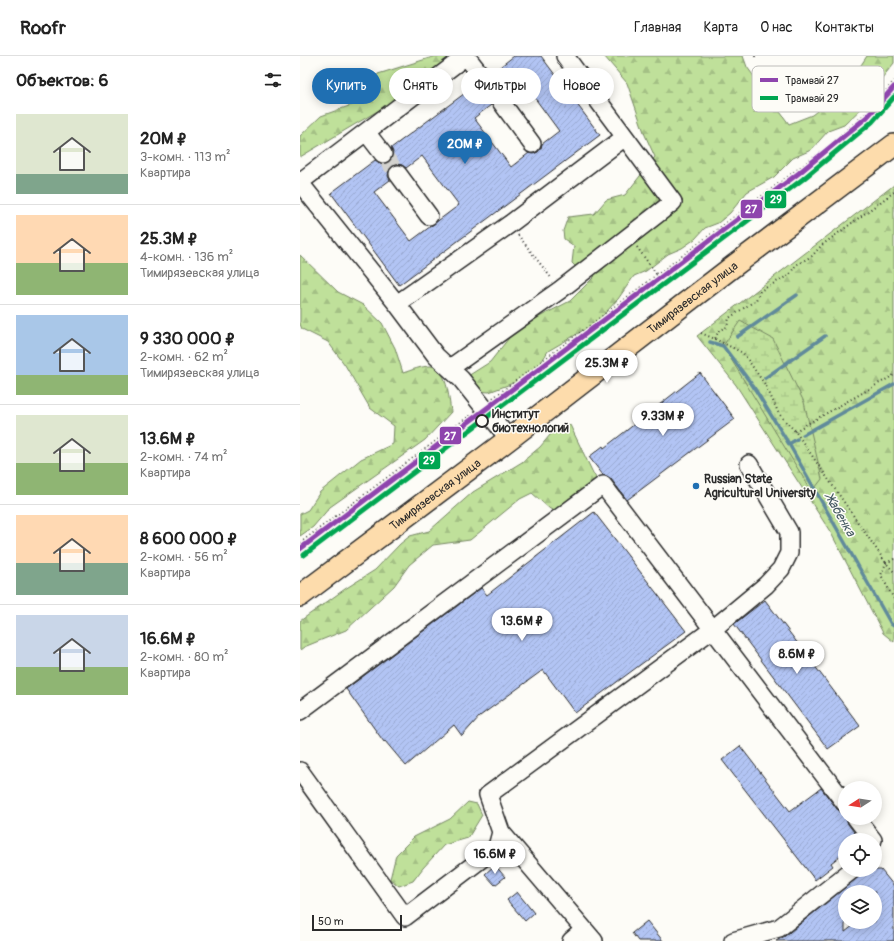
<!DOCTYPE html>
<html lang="ru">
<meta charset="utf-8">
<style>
:root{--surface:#fff;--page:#f6f6f6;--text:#222;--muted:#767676;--line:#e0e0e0;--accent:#1f6fb2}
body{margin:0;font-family:Pangolin,sans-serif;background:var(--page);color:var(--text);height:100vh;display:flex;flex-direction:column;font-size:15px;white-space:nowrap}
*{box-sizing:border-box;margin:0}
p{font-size:13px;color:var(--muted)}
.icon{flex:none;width:22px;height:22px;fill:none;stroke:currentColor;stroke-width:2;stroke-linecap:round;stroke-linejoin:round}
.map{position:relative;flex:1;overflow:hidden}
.drawer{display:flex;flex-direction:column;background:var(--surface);width:300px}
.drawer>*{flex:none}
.banner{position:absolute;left:12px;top:12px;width:380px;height:36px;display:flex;gap:8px}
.needle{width:26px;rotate:258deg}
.buttons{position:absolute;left:538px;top:725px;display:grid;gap:8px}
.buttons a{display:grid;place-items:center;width:44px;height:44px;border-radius:50%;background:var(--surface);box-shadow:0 2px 10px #0003;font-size:20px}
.scale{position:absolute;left:12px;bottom:10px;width:90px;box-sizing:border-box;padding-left:4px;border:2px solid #2b2b2b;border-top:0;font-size:11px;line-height:14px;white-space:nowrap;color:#2b2b2b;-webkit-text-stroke:3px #fdfcf7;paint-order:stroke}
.price{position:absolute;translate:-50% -34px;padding:0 9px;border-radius:14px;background:#fff;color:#222;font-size:13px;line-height:26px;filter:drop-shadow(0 1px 2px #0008)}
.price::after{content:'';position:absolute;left:50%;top:24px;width:12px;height:9px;margin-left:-6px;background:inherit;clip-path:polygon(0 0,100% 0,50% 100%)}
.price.active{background:var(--accent);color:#fff}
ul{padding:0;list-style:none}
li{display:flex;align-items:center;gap:12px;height:100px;padding:0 16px}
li+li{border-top:1px solid var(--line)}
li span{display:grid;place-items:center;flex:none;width:112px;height:80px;border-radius:0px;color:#555}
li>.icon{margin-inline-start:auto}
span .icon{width:48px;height:48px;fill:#fffc;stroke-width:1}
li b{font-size:17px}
h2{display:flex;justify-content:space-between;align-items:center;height:48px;padding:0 16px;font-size:17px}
.tag{padding:0 14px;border-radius:18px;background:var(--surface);box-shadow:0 2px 10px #0003;font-size:14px;line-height:36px}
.tag.active{background:var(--accent);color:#fff}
header{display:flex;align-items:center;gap:24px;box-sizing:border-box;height:56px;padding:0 20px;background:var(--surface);border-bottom:1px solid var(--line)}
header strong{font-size:19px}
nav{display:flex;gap:22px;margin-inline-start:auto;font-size:14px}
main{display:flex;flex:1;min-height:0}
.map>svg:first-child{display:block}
.forest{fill:url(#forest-firs);stroke:#758662}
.wetland{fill:url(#wetland-marsh);stroke:#758662}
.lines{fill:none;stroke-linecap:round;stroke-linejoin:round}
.stream{stroke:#608a9b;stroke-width:3.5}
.building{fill:url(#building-hatch);stroke:#2b2b2b;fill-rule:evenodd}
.minor-tunnel{stroke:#d3d2ce;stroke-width:17;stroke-dasharray:17 8;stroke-linecap:butt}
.minor-casing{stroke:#2b2b2b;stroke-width:20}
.major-casing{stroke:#2b2b2b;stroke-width:24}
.path{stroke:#2b2b2b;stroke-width:2;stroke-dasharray:1 3;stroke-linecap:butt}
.minor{stroke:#fdfcf7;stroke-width:17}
.major{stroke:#fddcac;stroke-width:21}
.tram-1-casing{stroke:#fdfcf7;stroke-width:8}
.tram-2-casing{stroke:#fdfcf7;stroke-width:8}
.tram-1{stroke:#8e44ad;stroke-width:5}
.tram-2{stroke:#00a651;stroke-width:5}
.stop-dot{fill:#fdfcf7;stroke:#2b2b2b;stroke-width:2}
.poi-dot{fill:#1f6fb2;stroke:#fdfcf7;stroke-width:1.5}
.labels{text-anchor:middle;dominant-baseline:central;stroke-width:3;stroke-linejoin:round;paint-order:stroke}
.street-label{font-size:12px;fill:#2b2b2b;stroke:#fdfcf7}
.stop-label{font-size:12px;font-weight:bold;fill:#2b2b2b;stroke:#fdfcf7;text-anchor:start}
.poi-label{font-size:12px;font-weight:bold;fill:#2b2b2b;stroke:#fdfcf7;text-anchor:start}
.water-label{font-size:13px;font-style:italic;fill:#465b63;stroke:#fdfcf7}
.key{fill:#fdfcf7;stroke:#bebdba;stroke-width:1}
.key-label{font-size:11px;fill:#2b2b2b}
.line-badge{stroke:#fdfcf7;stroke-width:1.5}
.badge-label{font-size:11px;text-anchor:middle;font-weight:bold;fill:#fff}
</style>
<header>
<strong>Roofr</strong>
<nav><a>Главная</a><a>Карта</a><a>О нас</a><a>Контакты</a></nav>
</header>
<main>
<section class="drawer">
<h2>Объектов: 6<svg class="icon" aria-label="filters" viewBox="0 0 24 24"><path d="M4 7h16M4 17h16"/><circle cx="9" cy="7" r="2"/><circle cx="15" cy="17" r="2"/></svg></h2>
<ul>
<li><span style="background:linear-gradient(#dfe7d0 75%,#7fa58c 0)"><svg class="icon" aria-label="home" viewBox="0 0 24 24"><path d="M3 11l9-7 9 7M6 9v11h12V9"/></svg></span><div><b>20M ₽</b><p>3-комн. · 113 m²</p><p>Квартира</p></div></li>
<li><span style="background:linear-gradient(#ffd9b3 60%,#8fb573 0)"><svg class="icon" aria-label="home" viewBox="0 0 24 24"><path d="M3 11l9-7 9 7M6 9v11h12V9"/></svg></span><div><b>25.3M ₽</b><p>4-комн. · 136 m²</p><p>Тимирязевская улица</p></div></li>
<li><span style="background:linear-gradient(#a9c7e8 75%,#8fb573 0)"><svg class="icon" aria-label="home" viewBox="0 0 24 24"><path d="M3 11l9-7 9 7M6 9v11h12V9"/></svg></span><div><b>9 330 000 ₽</b><p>2-комн. · 62 m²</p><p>Тимирязевская улица</p></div></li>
<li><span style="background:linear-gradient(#dfe7d0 60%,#8fb573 0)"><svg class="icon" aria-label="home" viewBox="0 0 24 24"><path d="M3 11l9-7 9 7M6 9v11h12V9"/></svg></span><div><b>13.6M ₽</b><p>2-комн. · 74 m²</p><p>Квартира</p></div></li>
<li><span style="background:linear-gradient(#ffd9b3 60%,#7fa58c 0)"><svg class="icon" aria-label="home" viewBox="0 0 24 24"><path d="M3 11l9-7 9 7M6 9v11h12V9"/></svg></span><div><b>8 600 000 ₽</b><p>2-комн. · 56 m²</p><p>Квартира</p></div></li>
<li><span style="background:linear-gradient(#c9d6e8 65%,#8fb573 0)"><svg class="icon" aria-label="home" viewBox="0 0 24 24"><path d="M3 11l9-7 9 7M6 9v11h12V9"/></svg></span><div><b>16.6M ₽</b><p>2-комн. · 80 m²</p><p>Квартира</p></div></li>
</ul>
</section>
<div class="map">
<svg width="594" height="885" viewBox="0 0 594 885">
<defs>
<pattern id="forest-firs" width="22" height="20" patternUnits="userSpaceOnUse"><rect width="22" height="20" fill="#bfe09a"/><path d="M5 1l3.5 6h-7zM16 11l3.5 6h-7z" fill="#a4c085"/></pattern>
<pattern id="wetland-marsh" width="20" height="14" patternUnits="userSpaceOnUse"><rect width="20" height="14" fill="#bfe09a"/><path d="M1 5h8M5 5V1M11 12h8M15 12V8" fill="none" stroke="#a4c085"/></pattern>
<pattern id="building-hatch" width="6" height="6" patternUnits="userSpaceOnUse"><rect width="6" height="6" fill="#b2c4f4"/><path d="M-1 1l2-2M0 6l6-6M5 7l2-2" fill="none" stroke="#99a9d1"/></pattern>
</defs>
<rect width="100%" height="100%" fill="#fdfcf7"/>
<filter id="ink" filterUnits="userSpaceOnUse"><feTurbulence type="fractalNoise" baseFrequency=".025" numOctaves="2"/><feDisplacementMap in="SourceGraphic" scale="8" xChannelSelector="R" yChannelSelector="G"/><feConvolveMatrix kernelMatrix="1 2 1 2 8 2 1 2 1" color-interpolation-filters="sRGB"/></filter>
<g filter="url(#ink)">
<path class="forest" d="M136 0H158L91 47 0 101V80L21 60 63 45 78 18Z
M304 0H443L447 11 489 68 512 59 546 32 567 0H594V7L582 22 568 46 544 69 528 75 511 94 493 102 474 121 447 136 430 157 418 167 405 172 395 183 382 192 368 198 346 215 334 220 318 243 296 267 248 295 239 310 216 326 189 336 176 335 168 320 190 306 216 273 270 245 295 220 282 217 272 207 274 190 264 183 263 175 268 161 294 158 306 144 325 139 355 101 345 79 327 27Z
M594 129V586L583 577 531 477 436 329 397 280Z
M0 199 38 236 63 249 82 267 95 292 103 317C112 314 121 310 131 310 147 311 149 343 151 356L125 384 30 451 13 471 0 480V458L8 454 20 436 61 403 93 388 94 370 70 352 45 309 28 286 2 273 0 268Z
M270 369 293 417 298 425 295 444 276 459 250 453 232 437 220 443 170 484 133 489 109 509 94 530 46 574 4 591 0 594V565L45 533 75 514 100 488 110 480 129 475 173 436 222 406 240 391 255 373Z
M168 746 177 748 182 759 168 782 144 789 123 812 113 825 99 830 90 823 96 799 114 781 150 763Z"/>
<path class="wetland" d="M440 265 473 283 504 346 522 423 512 436 423 290Z"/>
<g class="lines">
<path class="stream" d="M437 281 497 239
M410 286 423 290 453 330 489 388 591 568 594 570
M465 322 525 280
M503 379 594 328
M489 388 497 383"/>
</g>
<path class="building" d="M214 0H241L300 79 99 229 31 137 75 104 80 107 85 108 89 106 92 101 93 96 91 92 176 29 181 32 185 33 190 31 193 26 194 21 192 17ZM223 26 259 75 242 88 241 92 238 96 233 98 229 97 211 111 174 62 191 49 189 44 190 39 193 35 198 33 203 34 207 37ZM122 100 159 149 111 185 74 136 90 124 88 120 89 114 92 110 97 108 102 109 106 112Z
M400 317 435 363 327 444 311 423 307 420 303 419 289 401 303 390 304 392Z
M294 456 386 575 275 657 243 614 180 660 162 680 154 669 106 710 85 685 84 686 46 633 181 532 187 539Z
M465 544 560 670 528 693 434 568Z
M440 690 490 755 521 732 537 753 541 756 545 757V762H546L548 768 560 784H545V796L531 807 533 810 515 824 422 704Z
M195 809 205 821 195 829 185 818Z
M567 814H581L594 830V885H476L485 880ZM545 836H575V866H558L545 876Z
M217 836 234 857 225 865 207 844Z
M347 865 363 885H338L332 877Z"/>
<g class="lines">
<path class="minor-tunnel" d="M184 23 199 43
M83 98 98 118"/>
<g class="minor-casing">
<path id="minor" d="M166 0 184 23
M199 43 232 88
M66 76 83 98
M98 118 129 160
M0 126 166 0
M0 127 97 248 136 300 161 323 209 383
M97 248 210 168 325 81 265 0
M150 312 260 234 373 146 325 81
M0 655 303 429 545 747
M0 715 105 861 197 791 201 776
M556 762 573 784
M271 885 284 874
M294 885 201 776 188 739 413 573 466 529 481 513 489 497V476L449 408
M433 885 479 872 552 814"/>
</g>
<g class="major-casing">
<g id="major">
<path id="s1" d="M0 540 209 383 431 212 594 89"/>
</g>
</g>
<path class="path" d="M455 0V1
M218 179 252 223
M337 191 357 219
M401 277 415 283 419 274 427 271 429 262 456 244 460 235 489 219 496 209 512 200 522 189 594 136
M415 283 443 297 466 330 479 358 495 375 586 507 594 516
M193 342 522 95 571 53 594 25
M495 375 594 319
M0 487 172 358
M594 503 586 507 581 519 594 543"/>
<use href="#minor" class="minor"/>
<use href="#major" class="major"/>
<g class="tram-1-casing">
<path id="tram-1" d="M0 493 499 117 567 61 594 31"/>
</g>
<g class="tram-2-casing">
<path id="tram-2" d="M4 499 503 123 572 66 594 41"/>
</g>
<use href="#tram-1" class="tram-1"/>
<use href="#tram-2" class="tram-2"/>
</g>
</g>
<circle class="stop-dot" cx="182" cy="365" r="6"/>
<circle class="poi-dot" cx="396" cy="430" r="4"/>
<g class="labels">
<g class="street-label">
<text stroke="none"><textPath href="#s1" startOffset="493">Тимирязевская улица</textPath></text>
<text stroke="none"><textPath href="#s1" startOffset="169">Тимирязевская улица</textPath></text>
</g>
<g class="stop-label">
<text x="192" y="358">Институт<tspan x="192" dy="14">биотехнологий</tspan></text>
</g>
<g class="poi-label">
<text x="404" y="423">Russian State<tspan x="404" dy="14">Agricultural University</tspan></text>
</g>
<g class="water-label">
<text transform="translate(540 459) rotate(60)">Жабенка</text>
</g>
</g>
<rect x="452" y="10" width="132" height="46" rx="6" class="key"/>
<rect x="460" y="22" width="18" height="4" fill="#8e44ad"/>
<rect x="460" y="40" width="18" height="4" fill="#00a651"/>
<g class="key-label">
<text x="485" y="28">Трамвай 27</text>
<text x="485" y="46">Трамвай 29</text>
</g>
<g class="line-badge">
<rect x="464" y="134" width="23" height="19" rx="4" fill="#00a651"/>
<rect x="440" y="143" width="23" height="20" rx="4" fill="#8e44ad"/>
<rect x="139" y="370" width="23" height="19" rx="4" fill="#8e44ad"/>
<rect x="118" y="395" width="23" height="19" rx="4" fill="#00a651"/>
</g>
<g class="badge-label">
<text x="476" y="147">29</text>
<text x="451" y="157">27</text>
<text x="150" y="384">27</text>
<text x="129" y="408">29</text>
</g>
</svg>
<div class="buttons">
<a><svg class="needle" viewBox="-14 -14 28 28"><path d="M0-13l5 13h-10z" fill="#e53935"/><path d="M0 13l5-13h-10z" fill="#767676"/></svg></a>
<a><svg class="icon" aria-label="locate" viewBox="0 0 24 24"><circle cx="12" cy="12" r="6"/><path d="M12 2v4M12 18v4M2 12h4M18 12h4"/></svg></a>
<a><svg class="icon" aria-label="layers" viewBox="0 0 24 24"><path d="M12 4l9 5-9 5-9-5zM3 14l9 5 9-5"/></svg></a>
</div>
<div class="scale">50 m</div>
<b class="price active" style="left:165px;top:109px">20M ₽</b>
<b class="price" style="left:307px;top:328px">25.3M ₽</b>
<b class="price" style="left:363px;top:381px">9.33M ₽</b>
<b class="price" style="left:222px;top:586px">13.6M ₽</b>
<b class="price" style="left:497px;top:619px">8.6M ₽</b>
<b class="price" style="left:195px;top:819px">16.6M ₽</b>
<div class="banner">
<a class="tag active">Купить</a>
<a class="tag">Снять</a>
<a class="tag">Фильтры</a>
<a class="tag">Новое</a>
</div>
</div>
</main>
